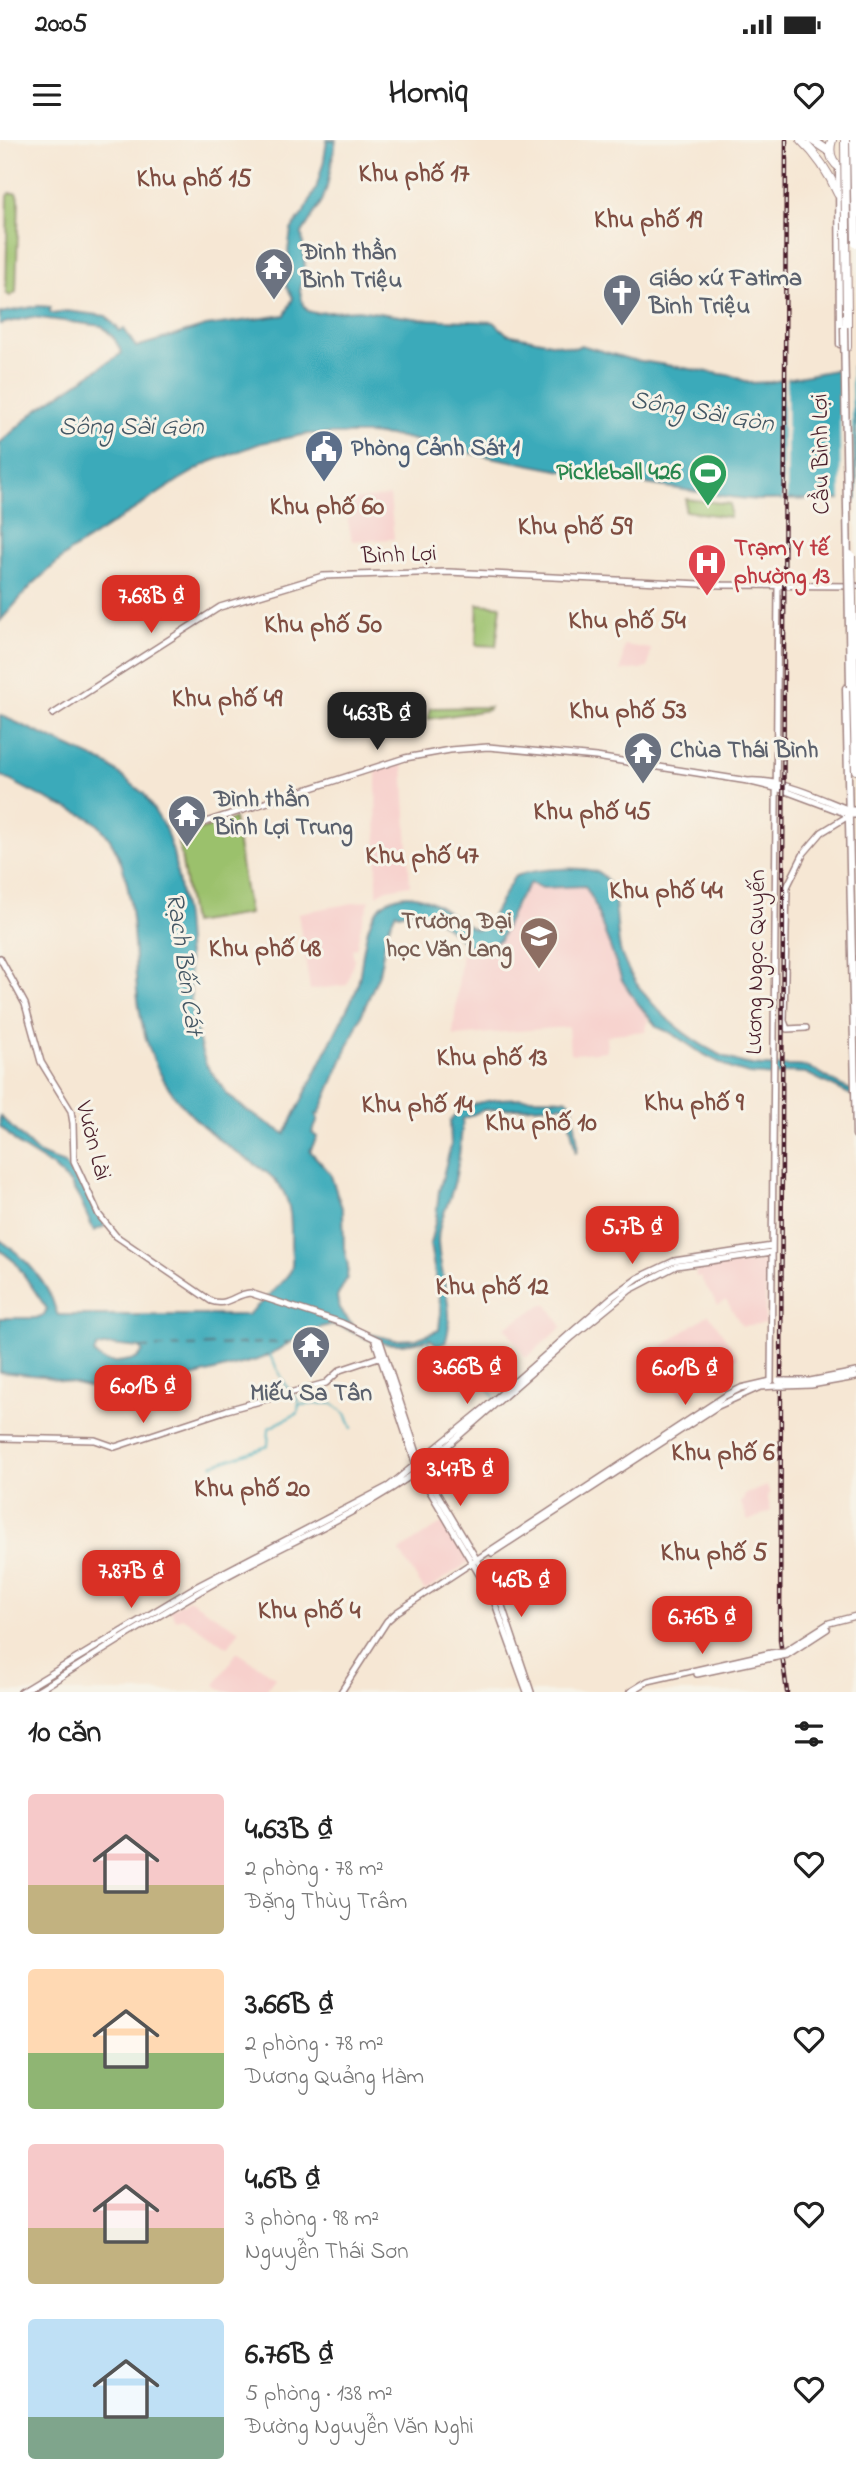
<!DOCTYPE html>
<html lang="vi">
<meta charset="utf-8">
<style>
:root{--surface:#fff;--page:#f6f6f6;--text:#222;--muted:#767676;--accent:#d93025}
body{margin:0;font-family:"Indie Flower",sans-serif;background:var(--page);color:var(--text);height:100vh;display:flex;flex-direction:column;font-size:26px;white-space:nowrap}
*{box-sizing:border-box;margin:0}
p{font-size:23px;color:var(--muted)}
.icon{flex:none;width:38px;height:38px;fill:none;stroke:currentColor;stroke-width:2;stroke-linecap:round;stroke-linejoin:round}
.map{position:relative;height:1552px;overflow:hidden}
.sheet{display:flex;flex-direction:column;background:var(--surface);flex:1}
.sheet>*{flex:none}
.price{position:absolute;translate:-50% -60px;padding:0 16px;border-radius:14px;background:var(--accent);color:#fff;font-size:23px;line-height:46px;filter:drop-shadow(0 2px 4px #0008)}
.price::after{content:'';position:absolute;left:50%;top:42px;width:21px;height:16px;margin-left:-10px;background:inherit;clip-path:polygon(0 0,100% 0,50% 100%)}
.price.on{background:#222;color:#fff}
ul{padding:0;list-style:none}
li{display:flex;align-items:center;gap:21px;height:175px;padding:0 28px}
li span{display:grid;place-items:center;flex:none;width:196px;height:140px;border-radius:7px;color:#555}
li>.icon{margin-inline-start:auto}
span .icon{width:84px;height:84px;fill:#fffc;stroke-width:1}
li b{font-size:30px}
h2{display:flex;justify-content:space-between;align-items:center;height:84px;padding:0 28px;font-size:30px}
.status{display:flex;justify-content:space-between;align-items:center;height:49px;padding:0 35px;background:var(--surface);direction:ltr}
.status svg{height:19px;fill:currentColor}
header{display:flex;justify-content:space-between;align-items:center;height:91px;padding:0 28px;background:var(--surface);font-size:32px;font-weight:700}
.map>svg:first-child{display:block}
.built{fill:#f7d0cc}
.green{fill:#9bc16c;stroke:#72704c;stroke-width:2}
.water{fill:#3baaba;stroke:#426472;stroke-width:2;fill-rule:evenodd}
.pier{fill:#f6e7d4}
.lines{fill:none;stroke-linecap:round;stroke-linejoin:round}
.stream{stroke:#3baaba;stroke-width:2}
.ferry{stroke:#445764;stroke-width:2;stroke-dasharray:9 7;stroke-linecap:butt}
.secondary-casing{stroke:#a08380;stroke-width:8}
.primary-casing{stroke:#a08380;stroke-width:9}
.highway-casing{stroke:#a08380;stroke-width:10}
.secondary{stroke:#fff;stroke-width:5}
.primary{stroke:#fff;stroke-width:6}
.highway{stroke:#fff;stroke-width:8}
.rail-casing{stroke:#4a1f2b;stroke-width:4.5}
.rail{stroke:#f7f3e8;stroke-width:2;stroke-dasharray:5;stroke-linecap:butt}
.secondary-bridge-casing{stroke:#a08380;stroke-width:8;stroke-linecap:butt}
.primary-bridge-casing{stroke:#a08380;stroke-width:9;stroke-linecap:butt}
.highway-bridge-casing{stroke:#a08380;stroke-width:10;stroke-linecap:butt}
.secondary-bridge{stroke:#fff;stroke-width:5}
.primary-bridge{stroke:#fff;stroke-width:6}
.highway-bridge{stroke:#fff;stroke-width:8}
.labels{text-anchor:middle;dominant-baseline:central;stroke-width:6;stroke-linejoin:round;paint-order:stroke}
.worship-label{font-size:24px;font-weight:bold;fill:#5b616d;stroke:#f7f3e8;text-anchor:start}
.service-label{font-size:24px;font-weight:bold;fill:#4e5e75;stroke:#f7f3e8;text-anchor:start}
.street-label{font-size:24px;fill:#4a1f2b;stroke:#f7f3e8}
.leisure-label{font-size:24px;font-weight:bold;fill:#27864d;stroke:#f7f3e8;text-anchor:end}
.health-label{font-size:24px;font-weight:bold;fill:#be3a42;stroke:#f7f3e8;text-anchor:start}
.education-label{font-size:24px;font-weight:bold;fill:#785e54;stroke:#f7f3e8;text-anchor:end}
.neighbourhood-label{font-size:26px;font-weight:bold;fill:#7f4d41;stroke:#f7f3e8}
.water-label{font-size:26px;font-style:italic;fill:#445764;stroke:#f7f3e8}
</style>
<div class="status"><b>20:05</b><svg viewBox="0 0 49 12"><path d="M0 12V9h3v3zM5 12V6h3v6zM10 12V3h3v9zM15 12V0h3v12zM26 1h20v11H26zM47 4h2v5h-2z"/></svg></div>
<header><svg class="icon" aria-label="menu" viewBox="0 0 24 24"><path d="M4 6h16M4 12h16M4 18h16"/></svg>Homiq<svg class="icon" aria-label="heart" viewBox="0 0 24 24"><path d="M12 20l-8-8c-3-5 5-10 8-4 3-6 11-1 8 4z"/></svg></header>
<div class="map">
<svg width="856" height="1552" viewBox="0 0 856 1552">
<rect width="100%" height="100%" fill="#f7f3e8"/>
<filter id="ink" filterUnits="userSpaceOnUse"><feTurbulence type="fractalNoise" baseFrequency=".0143" numOctaves="2"/><feDisplacementMap in="SourceGraphic" scale="14" xChannelSelector="R" yChannelSelector="G"/><feConvolveMatrix kernelMatrix="1 2 1 2 8 2 1 2 1" color-interpolation-filters="sRGB"/></filter>
<filter id="wash" filterUnits="userSpaceOnUse"><feTurbulence type="fractalNoise" baseFrequency=".00686" numOctaves="4" result="noise"/><feDisplacementMap in="SourceGraphic" scale="28" xChannelSelector="R" yChannelSelector="G"/><feGaussianBlur stdDeviation="1.57" result="paint"/><feColorMatrix in="noise" values="0 0 0 0 0 0 0 0 0 0 0 0 0 0 0 0 0 1.4 0 .05"/><feComposite in="paint" operator="in"/></filter>
<g filter="url(#wash)">
<rect width="100%" height="100%" fill="#f6e7d4"/>
<path class="built" d="M390 356 394 399 352 401 344 361Z
M624 505 651 509 648 528 621 531Z
M403 622 410 745 387 749 377 755 376 629Z
M530 742 542 748 581 745 588 750 622 840 648 877 646 891 613 894 606 897 607 911 573 914 570 912 568 887 455 896 453 893 463 800 476 810 491 811Z
M370 760 361 785 356 808 352 809 354 819 347 845 310 850 298 773Z
M766 1121 765 1183 742 1186 726 1160 718 1165 700 1137H696L695 1130Z
M544 1164 548 1165 562 1187 526 1218 505 1187Z
M709 1174 738 1217 680 1256 652 1213Z
M767 1346 770 1353 767 1355 771 1371 748 1381 741 1363 745 1354Z
M444 1382 470 1422 425 1451 399 1411Z
M189 1459 239 1491 228 1507 182 1477 176 1480 170 1470Z
M237 1512 275 1537 265 1552H225L215 1545Z"/>
<path class="green" d="M10 53H16L19 59 16 152 10 156 6 153 8 56Z
M686 359 730 364V377L685 371Z
M478 464 501 466 496 506 476 505Z
M490 567 488 570 428 579 430 568Z
M234 679 249 774 192 783 178 697Z"/>
<path class="water" d="M327 0H336L327 47 322 61 302 93 305 127 300 151 303 165 308 171 315 173 358 170 421 179 494 182 507 194 575 208 581 205 629 219 733 236 749 243 771 242 856 226V359L757 360 729 357 563 331 469 313 401 297 369 294H308L261 303 210 322 179 340 68 413 32 445 0 481V303L38 269 122 213 114 198 102 186 32 177 0 184V173L38 166 50 167V172L54 174 66 171 106 176 120 191 124 189 136 207 206 186 285 175 293 158 286 145 292 131 288 111 291 90 304 72 316 49 324 20Z
M0 575 107 624 144 654 165 688 173 712 185 777 192 872 202 913 207 926 228 955 246 970 285 994 356 851C366 821 359 769 396 757 408 753 420 756 432 762 447 769 462 786 478 790L487 785 514 737C531 729 588 724 602 735 622 750 613 794 622 816 640 864 702 917 752 925 770 928 789 924 806 927 824 931 835 947 853 950V956L806 933 789 932 773 936 749 934 732 929 701 913 673 894 657 887 635 860 622 840 593 760 585 746 542 748 530 743 516 763 500 800 496 802 491 811C456 814 440 758 399 774L396 772 387 791 379 834 319 974 316 973 318 980 312 993 317 997 310 1011 330 1033 343 1071 344 1108 348 1126 347 1138 337 1157 339 1168 355 1188 365 1193 395 1200 416 1199 439 1190 441 1169 430 1104 436 1079 439 1051 451 1005 450 982C463 952 538 958 566 959L572 963 578 1005 576 1013 567 969 563 965 483 970 463 979C460 1004 459 1031 451 1054 446 1070 438 1083 438 1101 439 1135 457 1171 445 1203L437 1205 430 1199C411 1204 390 1207 371 1200 357 1195 341 1182 325 1186 300 1193 281 1211 257 1220L129 1253 92 1248 42 1236 0 1232V1178H36L44 1175 47 1169 15 1122 0 1110V1100C21 1114 41 1135 52 1159 54 1164 55 1170 58 1175H247C255 1169 287 1139 291 1130 294 1122 291 1111 291 1103 291 1086 292 1067 283 1051 273 1033 255 1025 239 1014 208 993 179 968 161 935 149 913 141 884 138 859 131 807 140 721 95 682 85 674 69 669 57 664 37 655 19 645 0 635ZM111 1205 140 1208 143 1212 136 1219C121 1222 105 1227 94 1213L97 1207Z
M0 976 38 1013 64 1024 84 1047 105 1086 94 1091 80 1060 70 1043 53 1027 21 1007 0 986Z"/>
<path class="pier" d="M851 224 854 363H841L839 226Z
M783 237H787V363H783Z"/>
<g class="lines">
<path class="stream" d="M426 1198C434 1214 448 1225 465 1233 470 1235 476 1235 481 1237L494 1257
M299 1265 332 1263 346 1274 352 1288
M212 1325 268 1306 269 1288 298 1273 299 1262 288 1249 269 1214"/>
<path class="ferry" d="M140 1208 289 1202"/>
</g>
</g>
<g filter="url(#ink)">
<g class="lines">
<g class="secondary-casing">
<path id="secondary" d="M53 574 220 467 323 436 448 432 722 445 856 446
M751 642 783 650 850 675
M187 688 405 618 450 610 488 607 596 617 748 641C782 639 818 658 850 670H856
M0 818 25 864 41 922 71 971 73 983 74 1021 99 1075 116 1096 211 1161C227 1167 235 1154 250 1153L342 1183 380 1201 422 1328 499 1457 531 1552
M806 888 787 889 784 881 787 747 804 713 822 692 850 675H856
M375 1201 418 1331 493 1458 527 1552
M771 1241 778 446
M785 1241H810L856 1232
M784 1246 811 1245 856 1237
M0 1298 95 1300 115 1307 227 1270 326 1243 340 1230 382 1216
M492 1413 718 1266 760 1247 777 1246
M785 1511 829 1483 856 1476
M787 1515 827 1489
M697 1534 772 1518
M21 1552 192 1449 389 1346 486 1267 612 1157 638 1138 674 1121 772 1106
M36 1552C96 1515 156 1476 218 1441 286 1403 359 1374 422 1328L571 1198 630 1150 676 1126 772 1112
M341 1552 387 1481 397 1472 725 1256 741 1248 771 1241
M630 1552 648 1541 771 1513"/>
</g>
<g class="primary-casing">
<path id="primary" d="M839 27 840 204
M846 548 856 995"/>
</g>
<g class="highway-casing">
<path id="highway" d="M801 0C818 16 829 33 838 54
M812 0 830 12
M832 0C827 16 834 28 850 31
M847 175V207
M854 547 856 630"/>
</g>
<use href="#secondary" class="secondary"/>
<use href="#primary" class="primary"/>
<use href="#highway" class="highway"/>
<g class="rail-casing">
<path id="rail" d="M786 0 780 1499 787 1552"/>
</g>
<use href="#rail" class="rail"/>
<g class="secondary-bridge-casing">
<path id="secondary-bridge" d="M778 1241H785
M777 1246H784
M771 1513 785 1511
M772 1518 787 1515"/>
</g>
<g class="primary-bridge-casing">
<path id="primary-bridge" d="M844 187 850 547"/>
</g>
<g class="highway-bridge-casing">
<path id="highway-bridge" d="M845 0 847 175
M854 0 856 103
M851 416 854 547"/>
</g>
<use href="#secondary-bridge" class="secondary-bridge"/>
<use href="#primary-bridge" class="primary-bridge"/>
<use href="#highway-bridge" class="highway-bridge"/>
</g>
</g>
<defs>
<g id="temple-pin" transform="scale(2.0125)"><path d="M0 17L-7.5 6A9.5 9.5 0 1 1 7.5 6Z" fill="#6b7280" stroke="#f7f3e8"/><path d="M0-6L5-2H3V0L6.5 2.5H4V6H1.5V3h-3V6H-4V2.5H-6.5L-3 0V-2H-5Z" fill="#fff"/></g>
<g id="church-pin" transform="scale(2.0125)"><path d="M0 17L-7.5 6A9.5 9.5 0 1 1 7.5 6Z" fill="#6b7280" stroke="#f7f3e8"/><path d="M-1.2-6h2.4v3.5h3.3v2.4h-3.3V6h-2.4V-.1h-3.3v-2.4h3.3Z" fill="#fff"/></g>
<g id="civic-pin" transform="scale(2.0125)"><path d="M0 17L-7.5 6A9.5 9.5 0 1 1 7.5 6Z" fill="#5c6f8a" stroke="#f7f3e8"/><path d="M-.6-6.5H3V-4.5H.6V-3L4-1V1h2V6H-6V1h2V-1L-.6-3ZM-1.2 2.5V6h2.4V2.5Z" fill="#fff"/></g>
<g id="stadium-pin" transform="scale(2.0125)"><path d="M0 17L-7.5 6A9.5 9.5 0 1 1 7.5 6Z" fill="#2e9e5b" stroke="#f7f3e8"/><path d="M0-5a6.5 5 0 1 0 0 10a6.5 5 0 1 0 0-10ZM-3.5-1.8h7v3.6h-7Z" fill="#fff"/></g>
<g id="hospital-pin" transform="scale(2.0125)"><path d="M0 17L-7.5 6A9.5 9.5 0 1 1 7.5 6Z" fill="#e0444e" stroke="#f7f3e8"/><path d="M-5-5h3v3.5h4V-5h3V5h-3V1.5h-4V5h-3Z" fill="#fff"/></g>
<g id="university-pin" transform="scale(2.0125)"><path d="M0 17L-7.5 6A9.5 9.5 0 1 1 7.5 6Z" fill="#8d6e63" stroke="#f7f3e8"/><path d="M0-5L7-2L0 1L-7-2ZM-4 1L0 2.5L4 1V4Q0 6-4 4Z" fill="#fff"/></g>
</defs>
<g fill-rule="evenodd">
<use href="#temple-pin" x="274" y="127"/>
<use href="#church-pin" x="622" y="153"/>
<use href="#civic-pin" x="324" y="309"/>
<use href="#stadium-pin" x="708" y="333"/>
<use href="#hospital-pin" x="707" y="423"/>
<use href="#temple-pin" x="643" y="611"/>
<use href="#temple-pin" x="187" y="674"/>
<use href="#university-pin" x="539" y="796"/>
<use href="#temple-pin" x="311" y="1205"/>
</g>
<g class="labels">
<g class="worship-label">
<text x="301" y="113">Đình thần<tspan x="301" dy="28">Bình Triệu</tspan></text>
<text x="649" y="139">Giáo xứ Fatima<tspan x="649" dy="28">Bình Triệu</tspan></text>
<text x="670" y="611">Chùa Thái Bình</text>
<text x="214" y="660">Đình thần<tspan x="214" dy="28">Bình Lợi Trung</tspan></text>
<text x="311" y="1254" text-anchor="middle">Miếu Sa Tân</text>
</g>
<g class="service-label">
<text x="351" y="309">Phòng Cảnh Sát 1</text>
</g>
<g class="street-label">
<text transform="translate(822 314) rotate(-91)">Cầu Bình Lợi</text>
<text transform="translate(399 416) rotate(-2)">Bình Lợi</text>
<text transform="translate(757 822) rotate(-89)">Lương Ngọc Quyến</text>
<text transform="translate(92 1001) rotate(75)">Vườn Lài</text>
</g>
<g class="leisure-label">
<text x="681" y="333">Pickleball 426</text>
</g>
<g class="health-label">
<text x="734" y="409">Trạm Y tế<tspan x="734" dy="28">phường 13</tspan></text>
</g>
<g class="education-label">
<text x="512" y="782">Trường Đại<tspan x="512" dy="28">học Văn Lang</tspan></text>
</g>
<g class="neighbourhood-label">
<text x="414" y="35">Khu phố 17</text>
<text x="194" y="40">Khu phố 15</text>
<text x="648" y="81">Khu phố 19</text>
<text x="327" y="368">Khu phố 60</text>
<text x="575" y="388">Khu phố 59</text>
<text x="627" y="482">Khu phố 54</text>
<text x="323" y="486">Khu phố 50</text>
<text x="227" y="560">Khu phố 49</text>
<text x="628" y="572">Khu phố 53</text>
<text x="592" y="673">Khu phố 45</text>
<text x="422" y="717">Khu phố 47</text>
<text x="666" y="752">Khu phố 44</text>
<text x="265" y="810">Khu phố 48</text>
<text x="492" y="919">Khu phố 13</text>
<text x="694" y="964">Khu phố 9</text>
<text x="417" y="966">Khu phố 14</text>
<text x="541" y="984">Khu phố 10</text>
<text x="492" y="1148">Khu phố 12</text>
<text x="723" y="1314">Khu phố 6</text>
<text x="252" y="1350">Khu phố 20</text>
<text x="714" y="1414">Khu phố 5</text>
<text x="309" y="1472">Khu phố 4</text>
</g>
<g class="water-label">
<text transform="translate(702 273) rotate(10)">Sông Sài Gòn</text>
<text x="131" y="288">Sông Sài Gòn</text>
<text transform="translate(183 824) rotate(82)">Rạch Bến Cát</text>
</g>
</g>
</svg>
<b class="price" style="left:151px;top:495px">7.68B ₫</b>
<b class="price on" style="left:377px;top:612px">4.63B ₫</b>
<b class="price" style="left:632px;top:1126px">5.7B ₫</b>
<b class="price" style="left:467px;top:1266px">3.66B ₫</b>
<b class="price" style="left:685px;top:1267px">6.01B ₫</b>
<b class="price" style="left:143px;top:1285px">6.01B ₫</b>
<b class="price" style="left:460px;top:1368px">3.47B ₫</b>
<b class="price" style="left:131px;top:1470px">7.87B ₫</b>
<b class="price" style="left:521px;top:1479px">4.6B ₫</b>
<b class="price" style="left:702px;top:1516px">6.76B ₫</b>
</div>
<section class="sheet">
<h2>10 căn<svg class="icon" aria-label="filters" viewBox="0 0 24 24"><path d="M4 7h16M4 17h16"/><circle cx="9" cy="7" r="2"/><circle cx="15" cy="17" r="2"/></svg></h2>
<ul>
<li><span style="background:linear-gradient(#f6c9c9 65%,#c2b280 0)"><svg class="icon" aria-label="home" viewBox="0 0 24 24"><path d="M3 11l9-7 9 7M6 9v11h12V9"/></svg></span><div><b>4.63B ₫</b><p>2 phòng · 78 m²</p><p>Đặng Thùy Trâm</p></div><svg class="icon" aria-label="heart" viewBox="0 0 24 24"><path d="M12 20l-8-8c-3-5 5-10 8-4 3-6 11-1 8 4z"/></svg></li>
<li><span style="background:linear-gradient(#ffd9b3 60%,#8fb573 0)"><svg class="icon" aria-label="home" viewBox="0 0 24 24"><path d="M3 11l9-7 9 7M6 9v11h12V9"/></svg></span><div><b>3.66B ₫</b><p>2 phòng · 78 m²</p><p>Dương Quảng Hàm</p></div><svg class="icon" aria-label="heart" viewBox="0 0 24 24"><path d="M12 20l-8-8c-3-5 5-10 8-4 3-6 11-1 8 4z"/></svg></li>
<li><span style="background:linear-gradient(#f6c9c9 60%,#c2b280 0)"><svg class="icon" aria-label="home" viewBox="0 0 24 24"><path d="M3 11l9-7 9 7M6 9v11h12V9"/></svg></span><div><b>4.6B ₫</b><p>3 phòng · 98 m²</p><p>Nguyễn Thái Sơn</p></div><svg class="icon" aria-label="heart" viewBox="0 0 24 24"><path d="M12 20l-8-8c-3-5 5-10 8-4 3-6 11-1 8 4z"/></svg></li>
<li><span style="background:linear-gradient(#bfe0f5 70%,#7fa58c 0)"><svg class="icon" aria-label="home" viewBox="0 0 24 24"><path d="M3 11l9-7 9 7M6 9v11h12V9"/></svg></span><div><b>6.76B ₫</b><p>5 phòng · 138 m²</p><p>Đường Nguyễn Văn Nghi</p></div><svg class="icon" aria-label="heart" viewBox="0 0 24 24"><path d="M12 20l-8-8c-3-5 5-10 8-4 3-6 11-1 8 4z"/></svg></li>
</ul>
</section>
